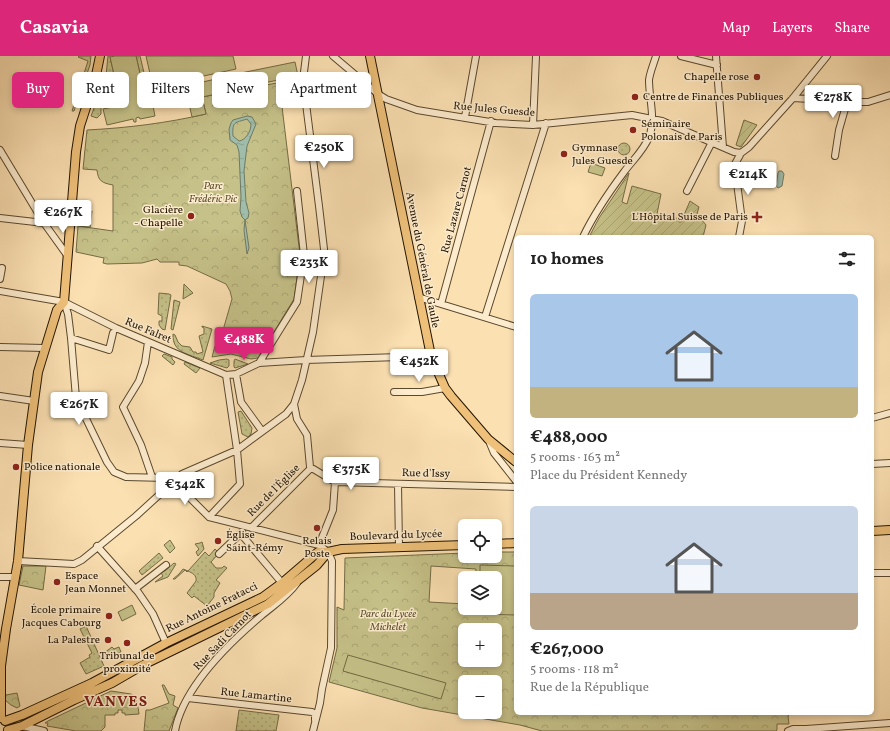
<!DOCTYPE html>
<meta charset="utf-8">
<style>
:root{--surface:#fff;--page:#f6f6f6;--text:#222;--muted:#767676;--accent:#db2777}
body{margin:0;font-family:Vollkorn,serif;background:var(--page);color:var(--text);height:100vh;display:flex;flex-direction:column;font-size:15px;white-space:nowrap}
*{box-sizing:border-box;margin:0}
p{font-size:13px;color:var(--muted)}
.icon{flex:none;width:22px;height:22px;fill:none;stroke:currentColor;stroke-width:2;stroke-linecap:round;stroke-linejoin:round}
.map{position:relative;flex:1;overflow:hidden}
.drawer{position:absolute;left:514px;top:179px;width:360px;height:480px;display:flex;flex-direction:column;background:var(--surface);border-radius:6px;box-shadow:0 2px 6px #0003}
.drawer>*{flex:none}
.banner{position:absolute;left:12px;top:16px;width:380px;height:36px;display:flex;gap:8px}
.buttons{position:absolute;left:458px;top:463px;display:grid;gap:8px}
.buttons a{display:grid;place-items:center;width:44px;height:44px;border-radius:6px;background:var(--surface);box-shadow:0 2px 6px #0003;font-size:20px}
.price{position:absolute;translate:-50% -34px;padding:0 9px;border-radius:4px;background:#fff;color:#222;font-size:13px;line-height:26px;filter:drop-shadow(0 1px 2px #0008)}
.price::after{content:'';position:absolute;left:50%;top:24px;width:12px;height:9px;margin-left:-6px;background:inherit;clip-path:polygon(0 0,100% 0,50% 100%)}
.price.on{background:var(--accent);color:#fff}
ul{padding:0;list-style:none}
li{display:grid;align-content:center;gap:8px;height:212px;padding:0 16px}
li span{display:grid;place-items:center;height:124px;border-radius:6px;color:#555}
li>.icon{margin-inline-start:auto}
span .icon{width:72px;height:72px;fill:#fffc;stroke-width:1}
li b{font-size:17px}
h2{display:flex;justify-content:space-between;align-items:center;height:48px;padding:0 16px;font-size:17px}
.chip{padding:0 14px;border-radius:6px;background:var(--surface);box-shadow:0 2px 6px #0003;font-size:14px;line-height:36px}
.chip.on{background:var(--accent);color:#fff}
header{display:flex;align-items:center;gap:24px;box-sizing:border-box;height:56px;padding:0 20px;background:var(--accent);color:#fff}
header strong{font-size:19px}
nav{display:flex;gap:22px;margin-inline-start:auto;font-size:14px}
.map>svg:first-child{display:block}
.grass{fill:url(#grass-dots);stroke:#746b44}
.park{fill:url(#park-crowns);stroke:#746b44;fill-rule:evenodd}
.garden{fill:url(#garden-furrows);stroke:#746b44}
.pitch{fill:#c5c188;stroke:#746b44}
.water{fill:url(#water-ripples);stroke:#6e7a66;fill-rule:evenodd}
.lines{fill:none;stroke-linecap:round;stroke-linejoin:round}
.minor-casing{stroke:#5a482d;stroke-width:8}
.major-casing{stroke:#241501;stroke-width:10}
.minor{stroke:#fcebcd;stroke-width:6}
.major{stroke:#eec079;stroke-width:8}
.poi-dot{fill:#8f2418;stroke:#fcebcd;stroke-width:1.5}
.labels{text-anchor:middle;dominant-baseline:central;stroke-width:3;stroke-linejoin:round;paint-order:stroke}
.poi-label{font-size:11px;fill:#241501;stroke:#fcebcd;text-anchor:start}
.street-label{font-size:11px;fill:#241501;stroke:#fcebcd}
.park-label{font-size:11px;font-style:italic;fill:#5c5130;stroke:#fcebcd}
.district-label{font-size:15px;font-weight:bold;letter-spacing:1px;fill:#7a1f14;stroke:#fcebcd}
</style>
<header>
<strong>Casavia</strong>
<nav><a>Map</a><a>Layers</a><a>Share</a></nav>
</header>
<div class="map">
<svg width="890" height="675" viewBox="0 0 890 675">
<defs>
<pattern id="grass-dots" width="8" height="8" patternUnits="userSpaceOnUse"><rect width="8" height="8" fill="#c5c188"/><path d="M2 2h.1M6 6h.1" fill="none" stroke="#a9a574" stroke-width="1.8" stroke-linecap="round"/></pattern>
<pattern id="park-crowns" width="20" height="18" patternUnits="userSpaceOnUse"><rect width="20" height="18" fill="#c5c188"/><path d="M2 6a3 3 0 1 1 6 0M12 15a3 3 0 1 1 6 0" fill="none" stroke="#a9a574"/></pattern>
<pattern id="garden-furrows" width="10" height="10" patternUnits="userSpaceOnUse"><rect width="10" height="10" fill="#c5c188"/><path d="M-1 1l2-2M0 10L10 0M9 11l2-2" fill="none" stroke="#a9a574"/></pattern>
<pattern id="water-ripples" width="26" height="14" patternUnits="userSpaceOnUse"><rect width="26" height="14" fill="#9fbdaa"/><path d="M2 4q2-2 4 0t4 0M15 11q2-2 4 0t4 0" fill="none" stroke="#89a290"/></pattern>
</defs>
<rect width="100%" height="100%" fill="#fbe0b2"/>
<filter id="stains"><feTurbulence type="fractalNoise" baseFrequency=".005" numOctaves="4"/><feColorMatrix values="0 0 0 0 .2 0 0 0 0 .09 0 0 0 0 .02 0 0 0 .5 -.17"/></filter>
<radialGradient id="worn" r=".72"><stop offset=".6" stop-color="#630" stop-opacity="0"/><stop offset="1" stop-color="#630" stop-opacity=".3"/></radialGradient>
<path class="grass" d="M79 0H91L90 9 74 55H72L88 5 78 1Z
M108 0H110L114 19 106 23 108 36 101 38 102 42 97 44 106 20Z
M136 0H140L146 25 142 26Z
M96 47 101 52V58L97 62 91 60Z
M618 93a6 6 0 1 1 12 0a6 6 0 1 1-12 0Z
M84 144 86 146 83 155 87 158 92 155 90 172 78 170 80 147 84 148Z
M184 228 193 237 183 243Z
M159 237 169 238 171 239 165 274 162 273 159 269V265H162V260L158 258Z
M174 244 180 246 173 274 171 273Z
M202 270 212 273 203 304C189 298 172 297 173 278L175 279 178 286 182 290 190 291 193 296H196L197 298 203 296 199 280 204 278V272L202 271Z
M164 298 172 301V303L175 306 173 309 162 300Z
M227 303 229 304V310L227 312 210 307 219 304Z
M235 303 248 308 235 312 234 311V305Z
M185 306 200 312 196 317 184 308Z
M241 355 252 372 251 378 248 381 242 378 238 356Z
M170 484 175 492 170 497 164 489Z
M202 486 204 493 198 500 196 496 199 493 195 488 200 487Z
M215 493 219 497 211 506 216 512H222L224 510 227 512 216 524 220 527 214 537V541L207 550 194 540 192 542 187 537 196 525C197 519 192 517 188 515L187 516 185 514 175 523H173L179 518 183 513 188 515 205 496 209 500Z
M159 497 163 502 142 519 139 515Z
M174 507 176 508 168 521 155 526 163 520 161 517 164 515H165Z
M86 570 104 610 86 618 80 607 90 601 89 599 92 597 80 573Z
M112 591 114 593 119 591 121 596 107 603 104 597Z
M239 654 279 659 276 675H236Z"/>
<path class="park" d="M298 23 299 29 280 34 300 199 294 243 258 302 251 303 231 298 212 301 215 290 219 288 232 243 230 235 226 228 187 210 179 209V206H160L157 203 142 207 107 208 103 207 104 202 76 196 78 170 113 175V129C102 127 98 125 97 114L83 113 87 74C127 72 167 67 206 58L202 41Z
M495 496H516V657H793H790L788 660 789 668H777V674L776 675H542L520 669 422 652 329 626 337 592V551L344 554 345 502 465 497V500H495ZM431 510 476 513V522H495V552H465V548L429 546ZM465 574H495V604H465ZM348 600 445 627 441 642 344 615ZM465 626H495V656H465Z
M23 510H46L43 534 19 529Z
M162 629H164L169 638 175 640 173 649 178 652 169 675H144L146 654H150L169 647Z
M111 635 131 638C137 642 138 651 139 658L125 659V657H122V654H118V657H115V659H105V671L101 675H76L47 670 48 667H45L48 665Z
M17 637 20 650 17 652 11 649 5 644 6 639Z"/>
<path class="garden" d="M744 64 757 69 741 91 736 89Z
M629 117 622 146 627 148 632 130 661 138 657 158 680 163 679 166H681L690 145 699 151 697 158 706 169 703 181H589L599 162Z"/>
<path class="pitch" d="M115 0H136L142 26 148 25 155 60 140 63 139 61 136 62V66H134L133 63 107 69 103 53 128 48 124 31 117 32 110 1Z
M146 0H233L236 13 153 31Z
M295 6 298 20 239 32 236 18Z
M229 20 232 35 202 41 206 58 192 61 185 30Z
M591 107 605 112 602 120 588 116Z
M480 509 516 510V559L479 558V552H495V522H480Z
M132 549 136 558 122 565 118 556Z
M348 599 446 627 441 643 343 615Z"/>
<path class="water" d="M247 60 252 61 256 68 247 90 244 115 246 146 249 157 248 162 245 164 249 192 247 198 244 174 245 164 242 161 240 155 241 141 239 96 237 89 230 84 229 73 231 67 233 64ZM247 63 251 68C251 75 246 84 239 85L233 80C232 65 235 67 247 63Z
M779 115H782L784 118 782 130 778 132 776 129 778 117Z"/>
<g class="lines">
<g class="minor-casing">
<path id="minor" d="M333 0 378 38 386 43 417 54 496 67 533 69 632 59 662 65 734 96 741 97
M681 0 717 9
M716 0 723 91
M793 42 861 46H868L890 39
M465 61 476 0
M533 69 536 0
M0 94 44 167 67 199
M741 97 749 91 793 42 827 0
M835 100 839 74 847 46
M687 135 712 86
M0 162 44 167
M583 181C594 158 609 136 624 116 632 105 644 94 649 81 656 63 649 43 649 24 650 16 654 7 656 0
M739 181 742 165 735 112V108L741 97
M0 223 2 212
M0 235 64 246 116 272 226 319 236 318 259 307 306 304 431 300
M418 241 516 271
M64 246 68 258 71 282 76 342 107 406 114 416 126 421 166 422 174 426 209 461 319 489 328 496 332 505 331 592 322 633 320 647 313 675
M441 248 491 65
M485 261 546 67
M71 282 109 294 113 277
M148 286 145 307 139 325 123 351 141 389 152 421
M0 291 45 292
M259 307 297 246 304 199 297 135
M236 318 241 346 262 375
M394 336H422L445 332
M0 340 34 345
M294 348 297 363 307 379 310 411 335 426 516 431
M872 362 890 357
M489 385 494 397 516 425
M0 387 28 389
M872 408 890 407
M398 428 399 491
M209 461 240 428 237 394 226 319
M251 472 311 412
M241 478 282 527
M319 489 333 454 335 426
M97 490 138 536 153 558 166 587
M219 498 242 476
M18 505 74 508 82 504 136 460 182 418 237 394 286 358 294 348 302 324 313 276 323 206 324 193 319 150 303 24 306 0
M872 517H890
M0 521H15
M135 533 166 509
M188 642 312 656 315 658V664
M22 670 44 675
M175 675C183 632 228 588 261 560 274 549 287 541 297 527
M788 675 793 673H806L890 667"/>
</g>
<g class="major-casing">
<path id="major" d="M370 0 431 300 445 332 451 340 488 383 516 406
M872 475 890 474
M495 488 516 487
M1 662V610L6 573 18 505 28 389 38 316 57 254 64 246 76 96 80 70 95 24 100 0
M5 665 22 659 92 627 166 587 263 541 282 527 318 496H328L342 493 465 489
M8 674 22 670 74 644 112 627 143 609 268 548 317 509 328 496"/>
</g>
<use href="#minor" class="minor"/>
<use href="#major" class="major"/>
</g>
<g class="poi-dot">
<circle cx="757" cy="21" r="4"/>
<circle cx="635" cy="41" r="4"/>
<circle cx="633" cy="74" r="4"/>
<circle cx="564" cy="98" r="4"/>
<circle cx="191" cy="160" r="4"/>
<path d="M755 155h4v4h4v4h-4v4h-4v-4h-4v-4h4z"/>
<circle cx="16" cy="411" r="4"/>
<circle cx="317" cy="472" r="4"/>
<circle cx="218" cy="485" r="4"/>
<circle cx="57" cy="526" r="4"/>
<circle cx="109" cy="560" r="4"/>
<circle cx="108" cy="584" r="4"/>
<circle cx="127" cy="587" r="4"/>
</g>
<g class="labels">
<g class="poi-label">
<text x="749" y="21" text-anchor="end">Chapelle rose</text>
<text x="643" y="41">Centre de Finances Publiques</text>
<text x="641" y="68">Séminaire<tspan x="641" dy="13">Polonais de Paris</tspan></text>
<text x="572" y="92">Gymnase<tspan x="572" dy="13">Jules Guesde</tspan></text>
<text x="183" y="154" text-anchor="end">Glacière<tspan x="183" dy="13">- Chapelle</tspan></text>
<text x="748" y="161" text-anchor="end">L'Hôpital Suisse de Paris</text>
<text x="24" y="411">Police nationale</text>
<text x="226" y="479">Église<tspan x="226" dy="13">Saint-Rémy</tspan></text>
<text x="317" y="485" text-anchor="middle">Relais<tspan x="317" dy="13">Poste</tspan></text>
<text x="65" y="520">Espace<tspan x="65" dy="13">Jean Monnet</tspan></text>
<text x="101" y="554" text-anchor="end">École primaire<tspan x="101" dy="13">Jacques Cabourg</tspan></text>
<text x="100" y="584" text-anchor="end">La Palestre</text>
<text x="127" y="600" text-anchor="middle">Tribunal de<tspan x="127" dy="13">proximité</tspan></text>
</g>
<g class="street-label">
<text transform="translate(494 54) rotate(5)">Rue Jules Guesde</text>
<text transform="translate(457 154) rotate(-75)">Rue Lazare Carnot</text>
<text transform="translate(422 204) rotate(79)">Avenue du Général de Gaulle</text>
<text transform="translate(148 275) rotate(23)">Rue Falret</text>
<text transform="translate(426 418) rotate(1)">Rue d'Issy</text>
<text transform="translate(274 435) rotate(-45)">Rue de l'Église</text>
<text transform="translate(396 480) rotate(-2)">Boulevard du Lycée</text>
<text transform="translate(212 552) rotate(-26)">Rue Antoine Fratacci</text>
<text transform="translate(223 585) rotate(-46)">Rue Sadi Carnot</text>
<text transform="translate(256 640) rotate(6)">Rue Lamartine</text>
</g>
<g class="park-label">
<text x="213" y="130">Parc<tspan x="213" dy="13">Frédéric Pic</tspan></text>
<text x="388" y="558">Parc du Lycée<tspan x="388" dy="13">Michelet</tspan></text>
</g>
<g class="district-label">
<text x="116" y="646">VANVES</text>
</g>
</g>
<rect width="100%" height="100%" filter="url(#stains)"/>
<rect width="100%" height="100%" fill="url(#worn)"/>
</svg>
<div class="buttons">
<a><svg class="icon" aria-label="locate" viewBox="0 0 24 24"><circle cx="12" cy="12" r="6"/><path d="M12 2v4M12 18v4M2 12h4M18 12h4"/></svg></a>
<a><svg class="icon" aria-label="layers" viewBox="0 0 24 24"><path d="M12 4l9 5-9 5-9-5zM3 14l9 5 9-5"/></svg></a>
<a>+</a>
<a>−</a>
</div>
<b class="price" style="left:833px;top:63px">€278K</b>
<b class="price" style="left:324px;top:113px">€250K</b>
<b class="price" style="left:748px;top:140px">€214K</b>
<b class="price" style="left:63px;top:178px">€267K</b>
<b class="price" style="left:309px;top:228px">€233K</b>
<b class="price on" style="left:244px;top:305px">€488K</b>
<b class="price" style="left:419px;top:327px">€452K</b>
<b class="price" style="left:79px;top:370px">€267K</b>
<b class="price" style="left:351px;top:435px">€375K</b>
<b class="price" style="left:185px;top:450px">€342K</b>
<div class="banner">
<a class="chip on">Buy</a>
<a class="chip">Rent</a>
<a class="chip">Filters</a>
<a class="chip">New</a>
<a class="chip">Apartment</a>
</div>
<section class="drawer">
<h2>10 homes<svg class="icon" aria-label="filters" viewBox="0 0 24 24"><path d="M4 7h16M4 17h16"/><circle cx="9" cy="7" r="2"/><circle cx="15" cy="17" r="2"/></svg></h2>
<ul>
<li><span style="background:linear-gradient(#a9c7e8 75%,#c2b280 0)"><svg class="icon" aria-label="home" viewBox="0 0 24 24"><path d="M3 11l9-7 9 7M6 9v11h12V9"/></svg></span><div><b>€488,000</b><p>5 rooms · 163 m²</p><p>Place du Président Kennedy</p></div></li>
<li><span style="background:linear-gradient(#c9d6e8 70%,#b9a48a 0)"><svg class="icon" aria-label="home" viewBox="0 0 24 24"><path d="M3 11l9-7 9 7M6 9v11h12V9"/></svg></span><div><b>€267,000</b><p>5 rooms · 118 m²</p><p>Rue de la République</p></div></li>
</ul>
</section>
</div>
